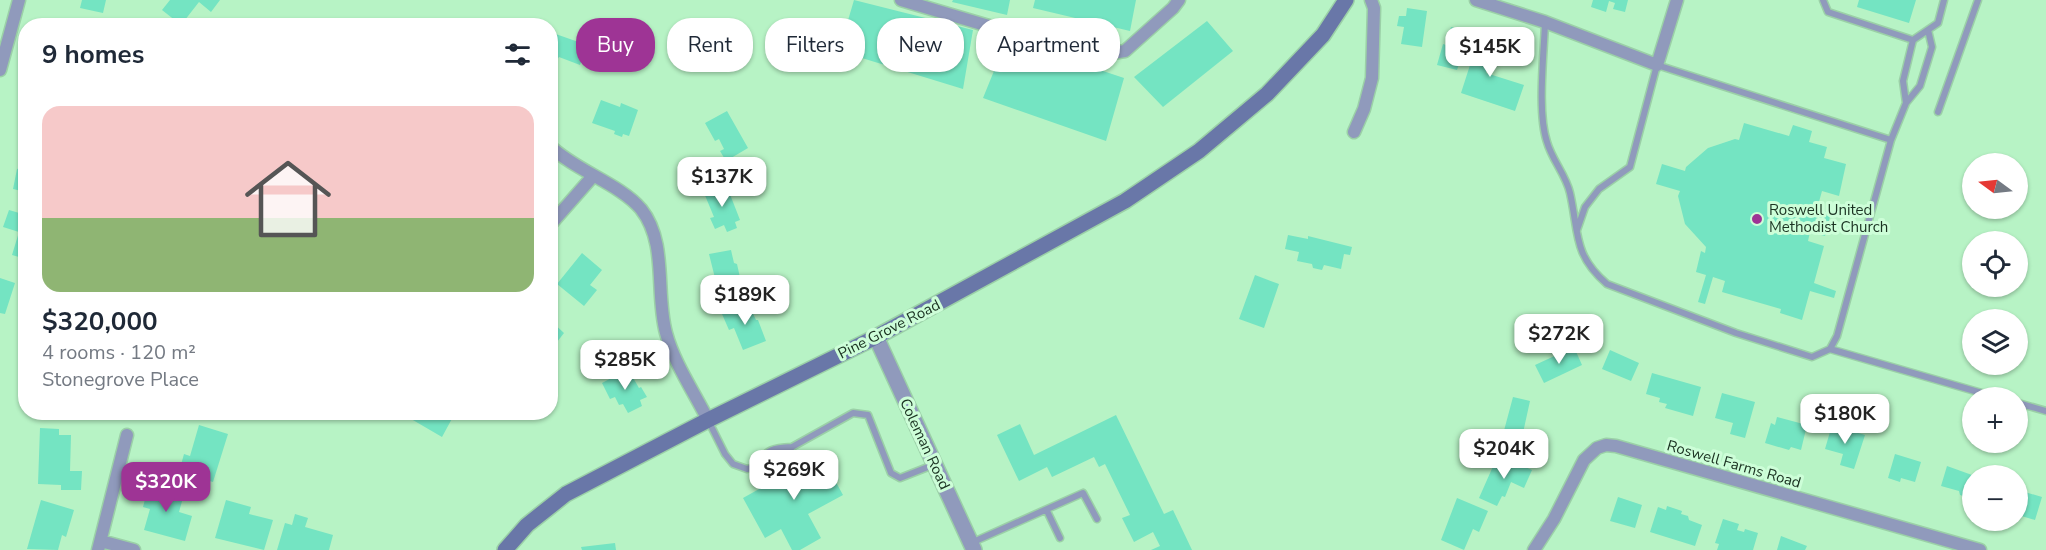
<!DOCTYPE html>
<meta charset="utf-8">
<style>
:root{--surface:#fff;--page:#f2f2f3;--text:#1f2937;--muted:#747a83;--accent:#9e3495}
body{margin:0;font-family:"Nunito Sans",sans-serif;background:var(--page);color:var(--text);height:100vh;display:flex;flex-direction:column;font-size:22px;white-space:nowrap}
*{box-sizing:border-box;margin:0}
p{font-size:20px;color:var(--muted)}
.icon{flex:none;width:33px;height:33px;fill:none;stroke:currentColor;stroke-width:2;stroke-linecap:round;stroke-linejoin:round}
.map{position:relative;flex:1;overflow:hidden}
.side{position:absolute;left:18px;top:18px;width:540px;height:402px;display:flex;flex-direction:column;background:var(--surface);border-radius:24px;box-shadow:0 2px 4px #0004}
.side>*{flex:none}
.guide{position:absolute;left:576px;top:18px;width:570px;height:54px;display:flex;gap:12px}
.needle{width:39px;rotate:285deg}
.fabs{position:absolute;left:1962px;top:153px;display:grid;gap:12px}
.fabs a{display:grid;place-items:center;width:66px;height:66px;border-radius:50%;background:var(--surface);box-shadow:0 2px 4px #0004;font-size:30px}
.price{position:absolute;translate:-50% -51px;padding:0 14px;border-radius:12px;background:#fff;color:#222;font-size:20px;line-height:39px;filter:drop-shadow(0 2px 3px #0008)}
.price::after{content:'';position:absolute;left:50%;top:36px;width:18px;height:14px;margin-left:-9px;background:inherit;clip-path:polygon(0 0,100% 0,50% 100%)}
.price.on{background:var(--accent);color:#fff}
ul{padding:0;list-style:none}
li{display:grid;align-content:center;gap:12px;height:318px;padding:0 24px}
li span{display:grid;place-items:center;height:186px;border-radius:18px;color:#555}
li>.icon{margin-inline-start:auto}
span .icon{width:108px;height:108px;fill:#fffc;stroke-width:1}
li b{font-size:26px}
h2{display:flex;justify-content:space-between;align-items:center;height:72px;padding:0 24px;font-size:26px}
.tag{padding:0 21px;border-radius:24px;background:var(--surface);box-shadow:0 2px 4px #0004;font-size:21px;line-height:54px}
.tag.on{background:var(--accent);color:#fff}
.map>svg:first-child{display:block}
.building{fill:#74e4c2}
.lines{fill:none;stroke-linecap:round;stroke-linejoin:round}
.service-casing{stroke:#9bd0a7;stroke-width:9}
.minor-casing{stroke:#9bd0a7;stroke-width:15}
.tertiary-casing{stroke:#9bd0a7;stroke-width:18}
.secondary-casing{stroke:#9bd0a7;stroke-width:18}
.service{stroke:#909abc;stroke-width:6}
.minor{stroke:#909abc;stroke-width:12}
.tertiary{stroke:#909abc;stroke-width:15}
.secondary{stroke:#6977a8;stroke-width:15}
.poi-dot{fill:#9e3495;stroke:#cdfed8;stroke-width:2}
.labels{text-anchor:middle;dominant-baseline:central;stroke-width:6;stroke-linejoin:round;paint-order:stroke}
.poi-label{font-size:15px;fill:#1a3221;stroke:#cdfed8;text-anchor:start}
.street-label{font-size:15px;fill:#1a3221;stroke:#cdfed8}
</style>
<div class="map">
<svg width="2046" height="550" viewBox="0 0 2046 550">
<rect width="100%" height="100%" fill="#b7f3c5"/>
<path class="building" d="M82 0H106L103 13 80 8Z
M170 0H220L211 12 199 2 181 25 162 10Z
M854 0 973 30 963 89 839 51Z
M953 0H1010L1007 15 952 2Z
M1035 0H1136L1130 31 1033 8Z
M1593 0H1628L1625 12 1613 9 1615 3 1609 1 1606 12 1591 7Z
M1859 0H1916L1909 23 1857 7Z
M1407 8 1427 11 1422 47 1401 44 1404 27 1397 26 1399 16H1406Z
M1207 21 1233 51 1163 107 1134 77Z
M1451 27 1473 33 1466 59 1461 58 1457 70 1437 65 1443 44 1446 45Z
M550 32 587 45 580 65 559 57 557 60 550 57Z
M1480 34 1501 41 1491 71 1487 70 1486 73 1524 85 1515 111 1461 93Z
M1007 39 1124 78 1106 141 983 98Z
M601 100 620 107 621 103 638 110 629 136 623 134 622 137 614 134 615 131 592 123Z
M727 111 748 148 726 161 720 151 724 149 719 139 715 141 705 123Z
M1744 123 1789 136 1793 125 1812 131 1809 142 1827 147 1824 158 1846 164 1839 196 1822 191 1817 209 1831 213 1825 236 1810 232 1808 241 1824 246 1814 283 1836 291 1834 298 1810 291 1802 320 1780 313 1781 309 1722 292 1725 281 1713 277 1705 304 1698 302 1706 275 1696 272 1701 251 1705 253 1706 247 1685 224 1678 196 1680 191 1656 184 1662 164 1685 171 1686 167 1708 148 1735 139 1739 140Z
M25 152H26V192L13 189 17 169 21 168Z
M726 184 740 220 735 222 737 228 727 232 724 225 715 229 710 218 714 217 704 193Z
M9 210 26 215V259L12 255 19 232 3 227Z
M1288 235 1308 239V236L1352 247 1350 255 1344 254 1341 269 1324 265 1322 270 1313 268 1312 264 1297 261 1299 252 1285 249Z
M731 250 734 263 737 264 743 291 721 296 720 290H718L709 254Z
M582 253 602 270 590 285 597 290 584 306 557 284Z
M1255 275 1279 284 1264 328 1239 319Z
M0 278 15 283 5 314 0 313Z
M748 303 756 320H758L766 341 743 350 734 328 729 330 722 314Z
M550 320 564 333 550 351Z
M1574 347 1582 365 1544 383 1535 365Z
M1610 350 1639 363 1631 381 1602 369Z
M628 369 639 388 641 387 647 397 640 400 642 406 628 413 623 404 619 405 615 397 610 399 602 383Z
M1652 373 1701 387 1693 416 1665 408 1667 404 1659 402 1660 398 1646 394Z
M1722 393 1755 402 1745 438 1730 434 1733 423 1715 418Z
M1513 397 1530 401 1521 442 1502 438Z
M407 412H449L454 415 442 437 406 416Z
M1116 415 1164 514 1173 510 1192 550H1151L1160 546 1153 532 1134 542 1122 518 1130 515 1105 464 1099 467 1094 457 1052 477 1047 467 1019 481 997 435 1020 424 1034 455Z
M1777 417 1807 425 1801 450 1791 447 1789 450 1765 443 1771 423 1775 425Z
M199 425 228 434 213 482 179 472 184 454 190 456Z
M1832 425 1865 435 1854 469 1840 465 1843 454 1825 449Z
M40 428 59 429V435H71L70 471H82L81 490H61V485L38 484Z
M1895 454 1921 462 1915 482 1901 478 1900 482 1888 478Z
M821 455 843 495 808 514 821 538 800 550H792L781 529 765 538 743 498 777 479 771 469 792 457 797 468Z
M1498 455 1532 470 1524 488 1511 482 1505 497 1502 496 1497 506 1479 498Z
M1947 466 1972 475V499L1960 495 1959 491 1941 486Z
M149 484 184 494 179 512 192 516 185 541 144 530 150 509 143 507Z
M2018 490 2042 497 2035 520 2018 515Z
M1618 497 1642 505 1635 528 1610 521Z
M1457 498 1488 511 1479 532 1473 529 1464 550 1441 540Z
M41 500 74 510 66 537 62 535 58 550 27 549Z
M226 500 251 507 249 514 273 520 264 550 215 538Z
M1667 506 1682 511 1681 514 1688 516 1689 520 1702 525 1695 546 1650 532 1658 507 1666 510Z
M295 514 308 518 305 527 333 535 329 550H277L285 523 292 525Z
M1723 519 1739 524 1737 530 1744 532 1745 529 1758 533 1753 550H1717L1719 544 1715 543Z
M1781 536 1807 546 1805 550H1777Z
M615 543 616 550H582L581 547Z"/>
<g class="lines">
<g class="service-casing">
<path id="service" d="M1823 0 1828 12 1913 40
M1545 22C1544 55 1537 112 1547 142 1552 160 1566 175 1570 193 1579 233 1573 255 1607 284L1736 333 1812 357 1830 349 1999 398
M1906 103 1903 81 1913 40 1938 23 1944 0
M1938 112 1978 0
M1577 230 1585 207 1599 189 1630 167 1657 65 1891 140
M1830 349 1837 336 1891 140 1906 103 1920 86 1932 47 1928 30
M2018 403 2046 411
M708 420 725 454 733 464 747 469 781 460 792 447 853 413 868 415 891 473 900 478 933 465
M756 465C767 449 773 448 792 447
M1047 511 1060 538
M971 543 1083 493 1097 519"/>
</g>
<g class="minor-casing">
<path id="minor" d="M901 0 1073 51 1099 55 1125 51 1173 8 1179 0
M1476 0 1545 22 1657 65 1677 0
M0 70 19 0
M1354 132 1364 109 1372 78 1374 8 1371 0
M550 146C576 171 620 184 641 209 668 243 655 293 666 333 674 363 694 392 708 420
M550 225 593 176
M101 541 134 550
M98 550 127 435
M1534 550 1554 519 1584 460 1597 448 1606 445 1616 446 1980 550"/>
</g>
<g class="tertiary-casing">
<path id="tertiary" d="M876 337 974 550"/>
</g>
<g class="secondary-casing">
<path id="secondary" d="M505 550 527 525 566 494 708 420 876 337 1125 201 1199 151 1267 94 1323 35 1346 0"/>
</g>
<use href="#service" class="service"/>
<use href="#minor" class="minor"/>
<use href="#tertiary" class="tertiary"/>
<use href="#secondary" class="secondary"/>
</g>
<circle class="poi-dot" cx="1757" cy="219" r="6"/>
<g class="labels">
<g class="poi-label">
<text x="1769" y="210">Roswell United<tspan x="1769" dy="17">Methodist Church</tspan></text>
</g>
<g class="street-label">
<text transform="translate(889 329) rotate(-27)">Pine Grove Road</text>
<text transform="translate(925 444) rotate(65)">Coleman Road</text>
<text transform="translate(1734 464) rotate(16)">Roswell Farms Road</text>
</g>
</g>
</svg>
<div class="fabs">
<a><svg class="needle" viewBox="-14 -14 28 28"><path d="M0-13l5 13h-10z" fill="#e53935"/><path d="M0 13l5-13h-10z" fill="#747a83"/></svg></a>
<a><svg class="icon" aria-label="locate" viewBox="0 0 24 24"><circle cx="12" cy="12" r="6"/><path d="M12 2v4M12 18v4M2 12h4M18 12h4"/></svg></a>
<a><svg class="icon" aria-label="layers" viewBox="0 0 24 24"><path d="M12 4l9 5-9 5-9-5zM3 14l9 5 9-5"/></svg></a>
<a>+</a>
<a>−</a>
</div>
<b class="price" style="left:1490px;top:78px">$145K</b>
<b class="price" style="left:722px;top:208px">$137K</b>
<b class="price" style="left:745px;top:326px">$189K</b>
<b class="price" style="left:1559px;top:365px">$272K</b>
<b class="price" style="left:625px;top:391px">$285K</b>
<b class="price" style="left:1845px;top:445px">$180K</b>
<b class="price" style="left:1504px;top:480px">$204K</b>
<b class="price" style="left:794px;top:501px">$269K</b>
<b class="price on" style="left:166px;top:513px">$320K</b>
<div class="guide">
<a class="tag on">Buy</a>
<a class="tag">Rent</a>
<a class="tag">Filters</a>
<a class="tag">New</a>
<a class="tag">Apartment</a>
</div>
<section class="side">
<h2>9 homes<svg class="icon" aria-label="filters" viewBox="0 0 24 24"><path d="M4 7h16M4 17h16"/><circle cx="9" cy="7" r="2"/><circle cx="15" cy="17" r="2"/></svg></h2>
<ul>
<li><span style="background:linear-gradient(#f6c9c9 60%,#8fb573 0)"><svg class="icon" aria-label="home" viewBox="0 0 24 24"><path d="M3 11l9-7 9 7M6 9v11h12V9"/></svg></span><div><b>$320,000</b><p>4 rooms · 120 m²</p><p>Stonegrove Place</p></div></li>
</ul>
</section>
</div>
